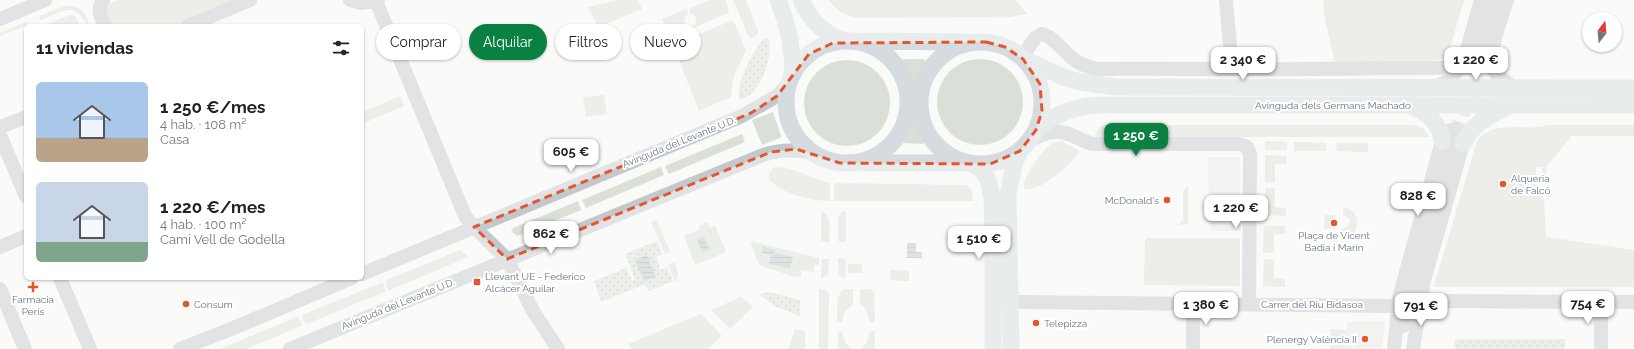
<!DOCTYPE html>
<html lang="es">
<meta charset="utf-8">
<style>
:root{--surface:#fff;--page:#f2f2f2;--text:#222;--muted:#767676;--accent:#0b8043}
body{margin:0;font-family:Raleway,sans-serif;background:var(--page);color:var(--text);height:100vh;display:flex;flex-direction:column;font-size:15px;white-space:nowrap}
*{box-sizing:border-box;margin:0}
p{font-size:13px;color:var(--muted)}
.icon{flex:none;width:22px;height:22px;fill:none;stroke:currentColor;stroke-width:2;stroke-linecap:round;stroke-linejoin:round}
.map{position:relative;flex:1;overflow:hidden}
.sheet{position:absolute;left:24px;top:24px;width:340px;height:256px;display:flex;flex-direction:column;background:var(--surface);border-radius:6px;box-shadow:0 1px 3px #0004}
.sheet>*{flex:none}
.top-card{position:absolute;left:376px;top:24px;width:380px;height:36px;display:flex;gap:8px}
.needle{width:26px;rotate:16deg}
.fabs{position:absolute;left:1582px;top:12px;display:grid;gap:8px}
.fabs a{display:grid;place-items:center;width:40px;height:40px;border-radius:50%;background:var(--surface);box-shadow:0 1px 3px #0004;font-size:20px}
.price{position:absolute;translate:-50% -34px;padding:0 9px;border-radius:8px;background:#fff;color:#222;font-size:13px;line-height:26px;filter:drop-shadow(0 1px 2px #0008)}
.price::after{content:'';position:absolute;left:50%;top:24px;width:12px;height:9px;margin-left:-6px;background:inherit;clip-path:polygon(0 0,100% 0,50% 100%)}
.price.active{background:var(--accent);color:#fff}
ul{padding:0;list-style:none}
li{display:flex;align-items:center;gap:12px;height:100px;padding:0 12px}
li span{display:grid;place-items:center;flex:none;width:112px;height:80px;border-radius:6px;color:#555}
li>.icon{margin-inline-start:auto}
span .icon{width:48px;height:48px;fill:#fffc;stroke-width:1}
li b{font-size:17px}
h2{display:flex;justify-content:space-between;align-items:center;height:48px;padding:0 12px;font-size:17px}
.pill{padding:0 14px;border-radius:18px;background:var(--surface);box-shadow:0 1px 3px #0004;font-size:14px;line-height:36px}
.pill.active{background:var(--accent);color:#fff}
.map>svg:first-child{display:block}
.built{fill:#e8e9e9}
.green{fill:#dadfd7}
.garden{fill:url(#garden-dots)}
.water{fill:url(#water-rules)}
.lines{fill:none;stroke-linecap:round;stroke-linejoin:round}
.minor-tunnel{stroke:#d5d9db;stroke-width:14;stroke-dasharray:14 7;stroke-linecap:butt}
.minor{stroke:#c3c8cc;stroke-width:14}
.major{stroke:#d6dbdf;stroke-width:17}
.marked{fill:none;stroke:#e4572e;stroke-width:3;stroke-dasharray:8 5;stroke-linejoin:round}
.poi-dot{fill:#e4572e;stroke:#fff;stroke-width:1.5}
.labels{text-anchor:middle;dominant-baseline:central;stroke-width:4;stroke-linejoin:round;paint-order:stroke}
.street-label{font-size:10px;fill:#657683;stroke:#fff}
.poi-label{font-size:10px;fill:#657683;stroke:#fff;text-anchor:start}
</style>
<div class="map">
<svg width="1634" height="349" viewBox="0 0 1634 349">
<defs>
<pattern id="garden-dots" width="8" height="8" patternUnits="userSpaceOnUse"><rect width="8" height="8" fill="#dadfd7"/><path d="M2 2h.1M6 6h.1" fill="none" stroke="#b4b9b4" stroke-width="1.8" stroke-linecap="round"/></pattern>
<pattern id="water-rules" width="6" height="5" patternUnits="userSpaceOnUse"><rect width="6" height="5" fill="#bbc7cb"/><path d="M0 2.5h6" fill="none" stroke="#9ca6aa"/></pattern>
</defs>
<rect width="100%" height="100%" fill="#fafaf8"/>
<path class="built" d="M1208 157H1240L1241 231H1211V226L1209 225Z
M1385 321 1382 349H1347V322Z"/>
<path class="green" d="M118 0H237L175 26H109L105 10 110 4Z
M618 0H638L642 9 598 27 588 7Z
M709 0H725L729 10 728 13 693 28 692 26 696 23C697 18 695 14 690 14L689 9Z
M733 0H746L758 30V34L754 37 750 38 748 35Z
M828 0H1016L1027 14 1010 17 857 18 840 12Z
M1323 0H1464L1448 55 1439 60 1380 61 1370 64 1335 63 1325 19Z
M65 6C79 4 87 13 90 26H87C74 0 63 11 41 20L39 19 40 16Z
M687 9 688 14 685 17 684 21 690 29 669 38 662 19Z
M70 15 75 16 80 26H43Z
M733 20 746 51 734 75 731 97 699 111 673 45Z
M26 22 28 23 27 25 0 36V33Z
M937 102a43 43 0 1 1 86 0a43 43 0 1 1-86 0Z
M903 59H922L926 61V66L917 87 915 102 919 125 926 140 923 144 901 143 900 141C902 135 906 130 908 124 917 100 910 84 900 63Z
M804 103a43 43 0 1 1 86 0a43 43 0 1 1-86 0Z
M604 95 607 114 586 117 583 97Z
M400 96 404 106 362 124V112Z
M773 112 781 136 780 138 762 145 752 120Z
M1104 125H1409C1419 125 1425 128 1429 137H1095L1099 127Z
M1549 125H1634V136H1572L1546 167V181H1543L1542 167H1536V193L1544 200 1546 237 1634 250V287H1436L1434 286 1477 141C1494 118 1525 132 1549 125Z
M742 134 745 142 669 174 665 166Z
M1061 141 1079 150C1075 163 1039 193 1024 189 1022 177 1042 150 1051 144 1054 142 1057 142 1061 141Z
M1265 141 1287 142V150H1265Z
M1294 142 1326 143V151H1294Z
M1337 143H1368V152L1336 151Z
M1265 155 1287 156V164H1275V183L1265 182Z
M661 167 664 175 586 208 582 200Z
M773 168C793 165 810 179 829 183L830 186V201C807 200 786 195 769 180V173Z
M838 183 961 185H966L972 191 973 201H834V187L835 184Z
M1188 185V224L1178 225 1183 220V191Z
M1265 188H1275V207L1286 208V216L1265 215Z
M578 201 581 210 517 236 511 230 513 228Z
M1343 207C1358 211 1362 224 1352 235L1342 238V229L1348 227 1350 220 1348 217 1343 215Z
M821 211C833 213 829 232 829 242L821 241Z
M846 211V242L838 241V219L841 212Z
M1325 215H1335L1334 229H1324Z
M657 220 670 252 665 254 651 222Z
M707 222 710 228 715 226 726 252 695 265 684 236 700 229 699 226Z
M1264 226H1285V234H1274V253H1263Z
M1147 238H1238L1240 240V286L1144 285 1145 240Z
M750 241 819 258V265H814V272L801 270V277L792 276 759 265Z
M460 250 468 256V257L390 290 388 289 386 283 387 280Z
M838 258 846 259 845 279 839 275Z
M822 259H829L828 275 821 279Z
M1264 259H1274V278L1285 279V287L1263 286Z
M675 262 678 273 676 283 668 265Z
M848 264H862V273H848Z
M891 270 909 271V281L890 280Z
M381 283H383L385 290 384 292 307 324 305 323 302 317 304 314Z
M819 288 827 291 829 296 828 349H819Z
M845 289H853V304L845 311 842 322H837C838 312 834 294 845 289Z
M860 289H870L874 293 875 323 870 322 866 309 860 304Z
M741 297 753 307 730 329 711 310Z
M701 314 722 336 708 349H632L628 344Z
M297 317 299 318 302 325 301 326 246 349H220Z
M795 329 805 331V349H788Z
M1331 329 1347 330V349H1330Z
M838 331H842L845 342 852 349H838Z
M870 331H875V349H860L866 344Z"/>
<path class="garden" d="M765 38 769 39C773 58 761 94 740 100 734 86 754 48 765 38Z
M657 241 662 254 656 257 661 270 667 267 673 281 649 291 645 284 601 302 594 281 626 268 632 281 635 279 625 254Z
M768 292 800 300V316L777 307 759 295Z
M1455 339H1565V349H1454Z"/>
<path class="water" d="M704 237 710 249 702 252 697 240Z
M907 243H916V252H922V258H907Z
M763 247 775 250 774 253 793 257 790 268 769 264 771 255 762 253Z
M647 255 656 277 644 281 635 260Z"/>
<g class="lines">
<path class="minor-tunnel" d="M1455 135 1468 97 1476 62"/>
<path class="minor" d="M350 0 361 3 378 0
M1226 0 1232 68
M1507 0C1503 15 1486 55 1493 69 1498 78 1508 84 1517 88
M103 1C96 9 101 17 105 26
M376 1 465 216 474 227 507 259 533 311 558 349
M0 19 45 0
M188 26 250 0
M1022 57 1035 38 1041 34C1053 35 1065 54 1076 61 1082 65 1089 67 1096 69 1166 68 1236 70 1306 69 1361 69 1417 67 1472 68
M1476 62 1494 0
M1433 88 1449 80 1463 64 1481 0
M0 127 26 117
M0 135 26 197
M1031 140C1038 137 1047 132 1055 132 1068 130 1080 141 1093 144H1239L1247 147 1250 154 1249 304
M0 247 26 236
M362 274 742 116 777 96 788 84
M60 278 90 349
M0 289 25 349
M1010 302 1398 306
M1601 302V349
M1419 311 1425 303 1432 301 1634 302
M1403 326 1413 282 1455 135
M180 349 231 329 352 278
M290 349 763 155C780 149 795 149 813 153
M1193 349V304
M1394 349 1399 298 1442 141 1447 131 1456 129 1462 134 1463 144 1424 280 1413 349"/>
<path class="major" d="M778 0C788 24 793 48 793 74
M801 0C810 20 825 35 846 41
M863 41 965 42
M786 102a61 61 0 1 1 122 0a61 61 0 1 1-122 0Z
M920 103a61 61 0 1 1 122 0a61 61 0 1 1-122 0Z
M1023 59 1066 78 1080 82 1116 87 1634 88
M1409 105C1425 111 1441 123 1442 141
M1037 128C1055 114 1077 106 1100 105H1634
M1463 144C1472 124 1488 116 1507 107
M865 163H963
M972 164 982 170 988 179 992 197 993 231V349
M1011 349 1008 196 1014 164 1020 151"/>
</g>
<path d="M0 0H1634V349H0ZM986 42 1005 47 1023 59 1040 84 1042 111 1036 130 1020 151 990 164 840 163 796 149 771 152 507 259 474 227 751 113 777 96 809 54 833 43Z" fill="#fafaf8" fill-opacity=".55" fill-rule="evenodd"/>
<path class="marked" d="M986 42 1005 47 1023 59 1040 84 1042 111 1036 130 1020 151 990 164 840 163 796 149 771 152 507 259 474 227 751 113 777 96 809 54 833 43Z"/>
<g class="poi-dot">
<circle cx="1503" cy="184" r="4"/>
<circle cx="1167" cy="200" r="4"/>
<circle cx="1334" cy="223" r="4"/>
<rect x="473" y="278" width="8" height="8" rx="2"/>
<path d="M31 281h4v4h4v4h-4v4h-4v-4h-4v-4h4z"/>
<circle cx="186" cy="304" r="4"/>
<circle cx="1036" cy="323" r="4"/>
<circle cx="1365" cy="339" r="4"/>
</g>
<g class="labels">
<g class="street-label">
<text x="1333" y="105">Avinguda dels Germans Machado</text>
<text transform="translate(679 142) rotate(-22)">Avinguda del Levante U.D.</text>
<text transform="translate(398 304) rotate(-22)">Avinguda del Levante U.D.</text>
<text x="1312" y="304">Carrer del Riu Bidasoa</text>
</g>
<g class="poi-label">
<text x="1511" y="178">Alqueria<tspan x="1511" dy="12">de Falcó</tspan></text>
<text x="1159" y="200" text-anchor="end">McDonald's</text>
<text x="1334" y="235" text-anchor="middle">Plaça de Vicent<tspan x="1334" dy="12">Badia i Marín</tspan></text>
<text x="485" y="276">Llevant UE - Federico<tspan x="485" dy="12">Alcácer Aguilar</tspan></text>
<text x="33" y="299" text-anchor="middle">Farmacia<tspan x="33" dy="12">Peris</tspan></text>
<text x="194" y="304">Consum</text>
<text x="1044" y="323">Telepizza</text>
<text x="1357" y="339" text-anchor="end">Plenergy València II</text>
</g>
</g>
</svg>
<div class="fabs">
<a><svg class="needle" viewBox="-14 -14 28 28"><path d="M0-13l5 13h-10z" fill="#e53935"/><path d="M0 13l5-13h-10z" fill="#767676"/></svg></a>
</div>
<b class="price" style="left:1243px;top:81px">2 340 €</b>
<b class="price" style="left:1476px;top:81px">1 220 €</b>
<b class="price active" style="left:1136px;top:157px">1 250 €</b>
<b class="price" style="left:571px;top:173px">605 €</b>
<b class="price" style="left:1418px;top:217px">828 €</b>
<b class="price" style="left:1236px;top:229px">1 220 €</b>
<b class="price" style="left:551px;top:255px">862 €</b>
<b class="price" style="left:979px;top:260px">1 510 €</b>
<b class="price" style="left:1588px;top:325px">754 €</b>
<b class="price" style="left:1206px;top:326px">1 380 €</b>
<b class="price" style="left:1421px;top:327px">791 €</b>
<div class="top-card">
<a class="pill">Comprar</a>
<a class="pill active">Alquilar</a>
<a class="pill">Filtros</a>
<a class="pill">Nuevo</a>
</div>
<section class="sheet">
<h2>11 viviendas<svg class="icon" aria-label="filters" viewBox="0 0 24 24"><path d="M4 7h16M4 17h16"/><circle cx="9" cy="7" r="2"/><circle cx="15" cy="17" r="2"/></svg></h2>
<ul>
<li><span style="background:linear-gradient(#a9c7e8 70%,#b9a48a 0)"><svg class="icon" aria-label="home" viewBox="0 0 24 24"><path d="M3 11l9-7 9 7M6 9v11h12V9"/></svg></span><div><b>1 250 €/mes</b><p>4 hab. · 108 m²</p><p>Casa</p></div></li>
<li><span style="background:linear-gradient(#c9d6e8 75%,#7fa58c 0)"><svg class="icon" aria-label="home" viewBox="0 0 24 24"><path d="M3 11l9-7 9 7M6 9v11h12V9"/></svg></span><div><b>1 220 €/mes</b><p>4 hab. · 100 m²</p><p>Camí Vell de Godella</p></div></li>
</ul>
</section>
</div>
